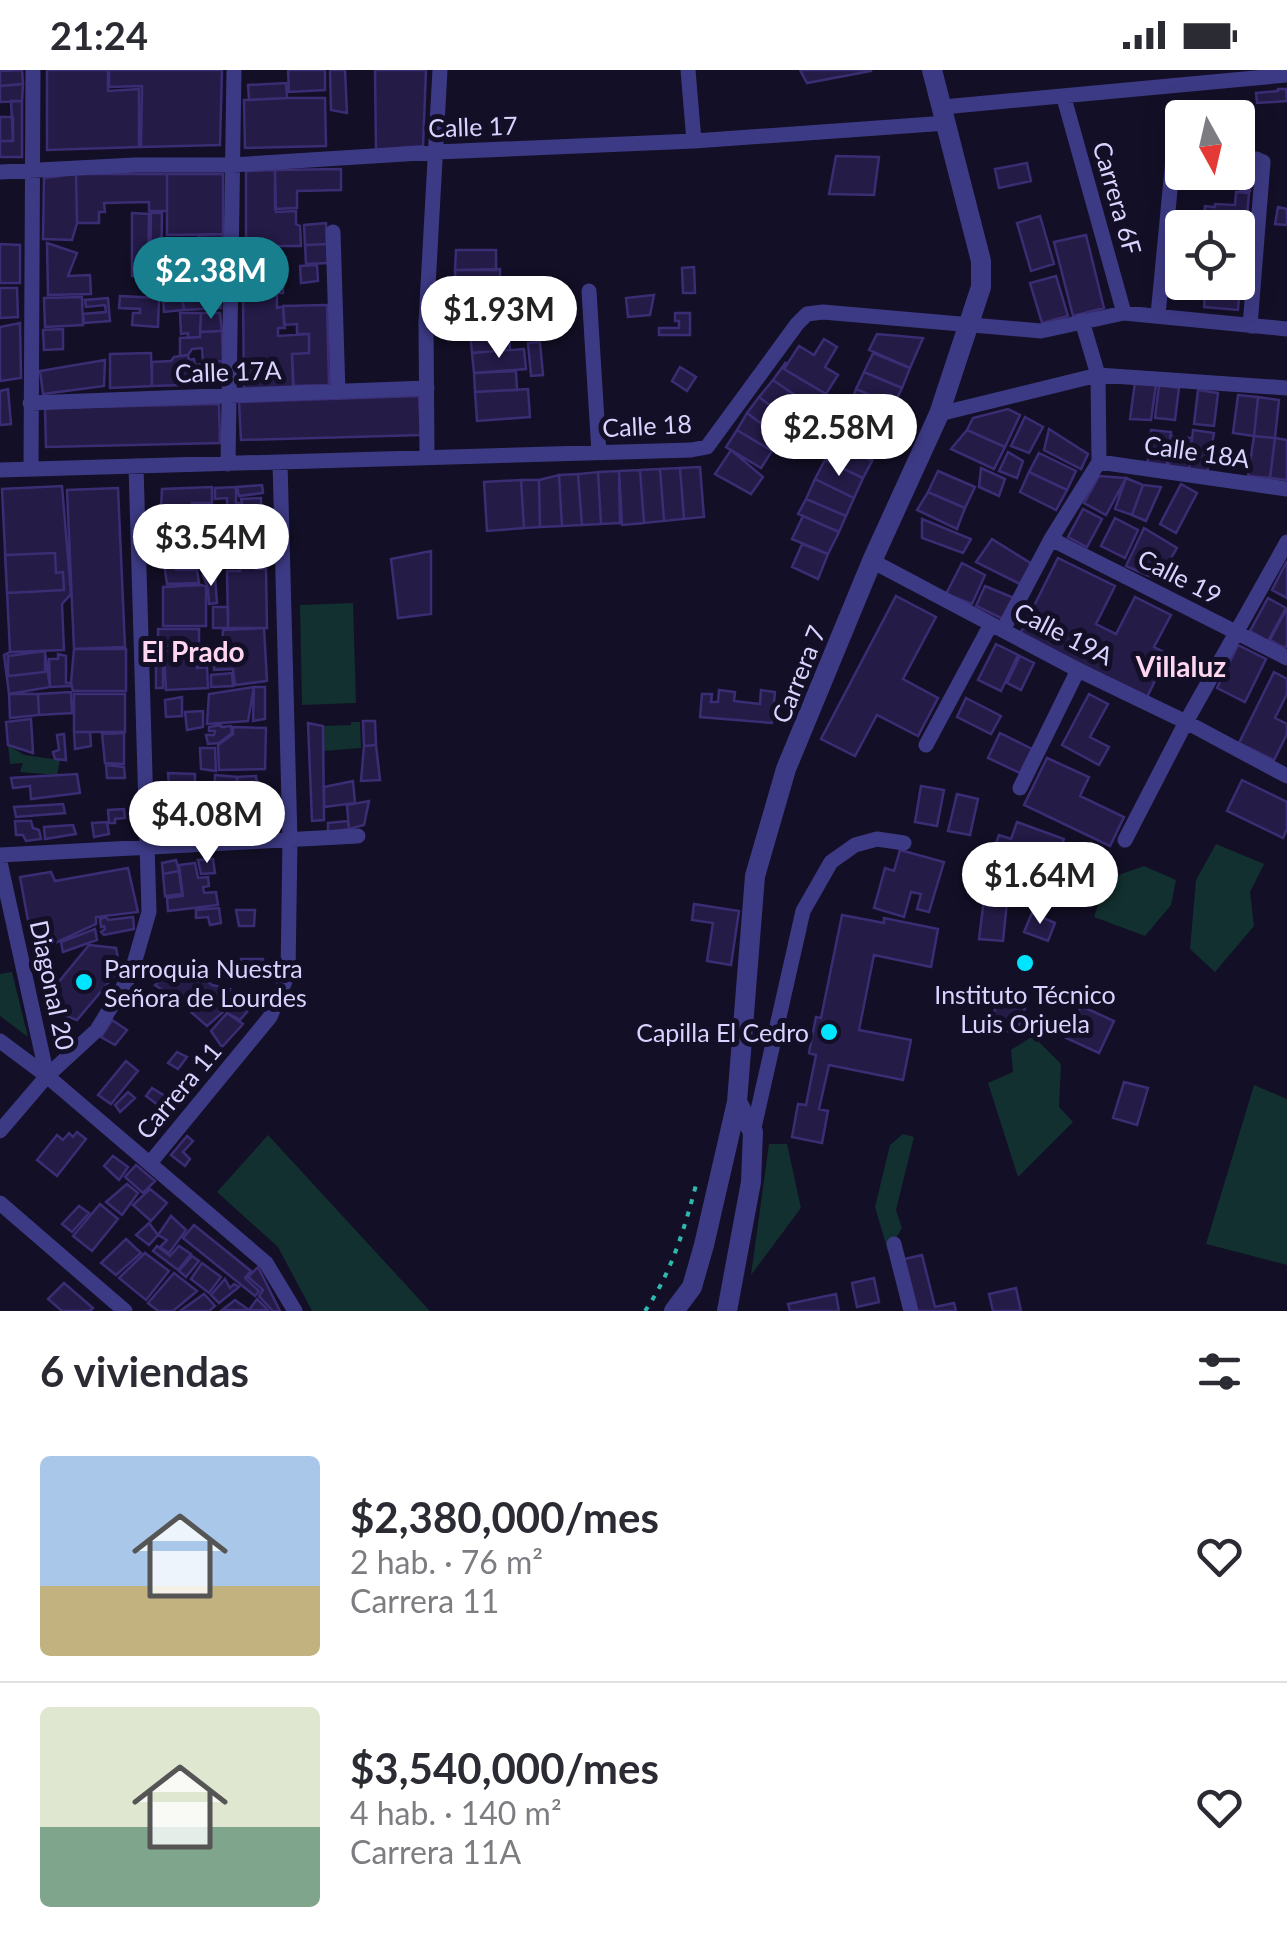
<!DOCTYPE html>
<html lang="es">
<meta charset="utf-8">
<style>
:root{--surface:#fff;--page:#f7f7f7;--text:#2b2b33;--muted:#7c7c81;--line:#e1e1e2;--accent:#187f8f}
body{margin:0;font-family:Lato,sans-serif;background:var(--page);color:var(--text);height:100vh;display:flex;flex-direction:column;font-size:38px;white-space:nowrap}
*{box-sizing:border-box;margin:0}
p{font-size:32px;color:var(--muted)}
.icon{flex:none;width:55px;height:55px;fill:none;stroke:currentColor;stroke-width:2;stroke-linecap:round;stroke-linejoin:round}
.map{position:relative;height:1241px;overflow:hidden}
.side{display:flex;flex-direction:column;background:var(--surface);flex:1}
.side>*{flex:none}
.needle{width:65px;rotate:172deg}
.tools{position:absolute;left:1165px;top:30px;display:grid;gap:20px}
.tools a{display:grid;place-items:center;width:90px;height:90px;border-radius:10px;background:var(--surface);box-shadow:0 5px 25px #0003;font-size:50px}
.price{position:absolute;translate:-50% -85px;padding:0 22px;border-radius:35px;background:#fff;color:#222;font-size:32px;line-height:65px;filter:drop-shadow(0 2px 5px #0008)}
.price::after{content:'';position:absolute;left:50%;top:60px;width:30px;height:22px;margin-left:-15px;background:inherit;clip-path:polygon(0 0,100% 0,50% 100%)}
.price.current{background:var(--accent);color:#fff}
ul{padding:0;list-style:none}
li{display:flex;align-items:center;gap:30px;height:250px;padding:0 40px}
li+li{border-top:2px solid var(--line)}
li span{display:grid;place-items:center;flex:none;width:280px;height:200px;border-radius:10px;color:#555}
li>.icon{margin-inline-start:auto}
span .icon{width:120px;height:120px;fill:#fffc;stroke-width:1}
li b{font-size:42px}
h2{display:flex;justify-content:space-between;align-items:center;height:120px;padding:0 40px;font-size:42px}
.status{display:flex;justify-content:space-between;align-items:center;height:70px;padding:0 50px;background:var(--surface);direction:ltr}
.status svg{height:28px;fill:currentColor}
.map>svg:first-child{display:block}
.green{fill:#12302f}
.building{fill:#241b47;stroke:#3b2d73;stroke-width:2.5}
.lines{fill:none;stroke-linecap:round;stroke-linejoin:round}
.path{stroke:#2fb8b0;stroke-width:4;stroke-dasharray:5 8;stroke-linecap:butt}
.minor{stroke:#3d3a85;stroke-width:15}
.tertiary{stroke:#3d3a85;stroke-width:20}
.poi-dot{fill:#00e5ff;stroke:#130f26;stroke-width:4}
.labels{text-anchor:middle;dominant-baseline:central;stroke-width:10;stroke-linejoin:round;paint-order:stroke}
.street-label{font-size:25px;fill:#d9d4ff;stroke:#130f26}
.poi-label{font-size:25px;fill:#d9d4ff;stroke:#130f26;text-anchor:start}
.neighbourhood-label{font-size:28px;font-weight:bold;fill:#ffd6f0;stroke:#130f26}
</style>
<div class="status"><b>21:24</b><svg viewBox="0 0 49 12"><path d="M0 12V9h3v3zM5 12V6h3v6zM10 12V3h3v9zM15 12V0h3v12zM26 1h20v11H26zM47 4h2v5h-2z"/></svg></div>
<div class="map">
<svg width="1287" height="1241" viewBox="0 0 1287 1241">
<rect width="100%" height="100%" fill="#130f26"/>
<path class="green" d="M353 533 356 633 302 635 300 535Z
M351 652H360L361 678 323 681V656L351 655Z
M8 675 24 685 60 690 57 705 20 702 23 693 10 694Z
M195 736 212 737 214 752 178 756 170 742 186 740Z
M1216 774 1264 794 1250 822 1254 856 1215 902 1190 879 1196 810Z
M1144 796 1176 810 1171 835 1145 866 1094 847 1107 809Z
M12 902 28 967 0 946V904Z
M1033 966 1061 994 1059 1037 1073 1052 1018 1107 988 1013 1013 1002 1011 980Z
M1254 1015 1287 1029V1195L1206 1174Z
M903 1064 914 1067 896 1140 902 1158 888 1181 875 1137 890 1075Z
M268 1065 430 1241H312L278 1177 217 1122Z
M769 1074H787L801 1138 751 1205Z"/>
<path class="building" d="M22 0 23 14 0 16V1Z
M47 0H108V21L139 19V77L47 80Z
M109 0H222L220 75 141 77 142 16 109 17Z
M288 0H325V20L289 22Z
M330 0H345L347 43 331 40Z
M375 0H426L423 76 376 80Z
M800 0H871V1L807 13Z
M286 13 287 28 249 30 248 15Z
M23 14 22 31 0 32V16Z
M1278 19H1286L1287 31 1257 33 1256 23 1278 21Z
M287 28H325L326 76 245 78 244 30Z
M11 31H22V87H0V71H13Z
M0 47H13V71H0Z
M836 86 879 87 874 125 829 124Z
M1027 93 1031 111 999 118 995 99Z
M341 99V120L297 121V138L275 139V100Z
M1242 99 1252 101 1250 121 1240 120Z
M275 100 276 142 296 141V154L300 156 301 176H264V196H246V101Z
M1205 102 1240 103 1239 115 1204 111Z
M76 104 77 153 72 170 43 169 44 108Z
M76 104H167V141H149V132L104 133 105 142H99V153H77Z
M167 104H223V164L167 165Z
M1236 122 1249 123 1246 159 1213 156 1214 146 1204 145 1205 136 1215 137V134L1235 135Z
M1278 137 1287 139V155L1275 154Z
M132 143 149 144 148 206H132Z
M151 143H162L161 204H150Z
M1040 146 1054 194 1031 201 1017 153Z
M326 153 327 174 305 175 304 155Z
M223 164V201H199V165Z
M1086 165 1104 238 1073 246 1054 172Z
M47 173 77 183 68 206 90 205 91 224 48 225Z
M0 174 20 175V213H0Z
M327 174 328 193 306 194 305 175Z
M456 180H496V200H455Z
M317 195 318 211 301 213 300 196Z
M694 197 695 223H683L682 198Z
M245 199H283V223H245Z
M500 199V220H456L455 200Z
M219 201 221 238 184 240 182 224 195 225 194 202Z
M1056 206 1068 246 1042 253 1030 213Z
M1206 212 1240 214 1238 240 1204 237Z
M0 218H17L18 247 0 248Z
M513 219 514 242 471 244 470 220Z
M182 224 184 240 164 242 163 227Z
M243 225H277V238L283 236 285 258H278V266L309 264V283L292 284 294 321H244Z
M654 225 650 245 628 247 626 228Z
M120 226 159 228 158 257 132 255 133 243H140V239L119 238Z
M82 227 83 255 45 257 44 228Z
M108 228 110 251 84 253 83 244 106 242 105 235 86 237 85 230Z
M327 235 329 315 293 316 292 284 309 283V264H297V254L284 255 283 236Z
M180 243H201L200 267 188 268V263L181 264Z
M201 243H220L222 261 200 262Z
M675 243H690V265H659V258H679V251H675Z
M509 244V259L476 260 475 245Z
M20 253 21 308 0 311V257Z
M63 259V279L44 280 43 260Z
M509 259 510 280 472 283 470 261Z
M222 261 223 291 203 292 202 278 192 279 188 285 180 286V268L200 267V262Z
M877 264 923 268 910 298 869 280Z
M824 269 837 277 825 297 838 305 826 324 784 299 799 276 814 285Z
M540 272 543 305 531 306 528 273Z
M524 279 526 299 474 303 472 283Z
M151 283 152 316 110 318V284Z
M873 283 910 298 902 318 864 302Z
M188 285 189 290 194 289 195 295 202 294 203 292 223 291 220 314 152 316V292L171 291 174 287Z
M105 290 104 316 43 324 40 301Z
M786 292 784 299 826 324 812 337 773 310Z
M680 297 696 307 687 321 672 311Z
M516 301 517 320 475 322 474 303Z
M864 302 902 318 894 335 856 319Z
M773 310 812 337 797 356 759 327Z
M1135 312 1156 315 1151 350 1130 349Z
M1159 315 1179 318 1175 350 1155 348Z
M8 319 11 354 0 355V321Z
M528 319 530 347 477 351 475 322Z
M856 319 894 335 887 352 849 338Z
M1198 320 1218 323 1214 356 1194 354Z
M1238 325 1258 327 1254 366 1233 363Z
M419 326 421 365 241 370 239 332Z
M759 327 797 356 784 371 747 343Z
M1258 327 1279 330 1275 368 1254 366Z
M219 334 220 373 46 377 45 338Z
M849 338 887 352 880 371 843 354Z
M1008 339 1020 345 1005 377 967 360 973 348Z
M747 343 780 367 772 381 737 360Z
M1025 347 1043 357 1029 383 1011 376Z
M843 354 880 371 872 391 834 372Z
M1049 359 1088 384 1081 399 1044 380Z
M737 360 772 381 761 398 726 377Z
M967 360 1005 377 994 399 951 379Z
M1151 360 1171 362 1166 400 1147 398Z
M1193 360 1214 363 1207 404 1189 402Z
M1172 366 1192 368 1189 402 1168 401Z
M1254 366 1275 368 1270 408 1248 406Z
M1275 368 1287 370V410L1270 408Z
M834 372 872 391 863 408 825 390Z
M731 380 763 407 751 424 715 404Z
M1008 382 1023 391 1017 408 999 401Z
M1039 383 1076 401 1067 420 1029 402Z
M825 390 863 408 854 428 815 409Z
M700 397 704 447 684 449 680 398Z
M680 398 684 449 664 451 660 399Z
M981 398 1005 409 999 426 979 417Z
M660 399 664 451 644 453 640 400Z
M640 400 644 453 622 455 619 401Z
M619 401 620 453 601 454 598 402Z
M938 401 975 417 965 438 928 422Z
M598 402 601 454 582 455 578 404Z
M1029 402 1067 420 1056 440 1020 422Z
M578 404 582 455 562 456 559 405Z
M559 405 562 456 540 457 539 410Z
M1099 406 1126 408 1106 445 1084 433Z
M1126 408 1143 415 1132 445 1115 439Z
M815 409 854 428 846 446 806 429Z
M521 410H539L540 457 524 458Z
M521 410 524 458 487 461 484 412Z
M1181 414 1197 423 1176 463 1160 454Z
M262 415 263 423 239 426 237 417Z
M1143 415 1161 417 1146 451 1132 445Z
M62 416 71 524 62 534 64 580 10 582 2 419Z
M212 417V433H192V437H161L162 419Z
M236 417V437L227 438V428L215 429V418Z
M118 418 125 577 74 579 67 420Z
M928 422 965 438 957 459 917 440Z
M261 428V435L238 437 237 433H242L241 429Z
M806 429 846 446 839 462 798 444Z
M262 439 263 454 255 456 254 449 244 450V455L238 457 236 448 226 449 224 442Z
M1083 439 1102 449 1087 477 1068 467Z
M187 441 189 462 162 465 160 444Z
M803 446 839 462 828 484 792 469Z
M1115 448 1138 460 1125 488 1101 476Z
M922 449 971 469 963 483 922 468Z
M233 454 234 460H263L264 480 240 482 239 475H225L222 455Z
M1144 458 1177 478 1158 510 1126 496Z
M193 465 194 477 161 478V466Z
M992 469 1032 494 1020 514 976 492Z
M802 474 828 484 818 509 792 497Z
M162 479 175 480 176 500H197L199 513 167 514Z
M193 480 195 493 181 495 180 482Z
M431 481V544L398 548 391 489Z
M55 483 56 503 63 502 64 520 7 523 5 485Z
M1058 488 1115 516 1096 554 1116 564 1135 527 1171 545 1154 577 1168 584 1147 627 1020 564Z
M239 490H255L256 499H266L267 558H228L227 501H240Z
M1287 491V528L1272 520Z
M962 493 985 505 972 534 946 524Z
M208 504V508L215 507 217 533 209 534 208 518 203 505Z
M202 515 206 517V556H163V517Z
M985 516 1014 528 1003 549 976 536Z
M896 526 936 547 903 609 938 628 918 666 877 645 855 686 821 669Z
M1268 528 1286 538 1268 571 1250 561Z
M213 537H228V558H213Z
M1287 538V574L1285 578 1270 570Z
M264 558 267 611 235 615 233 599 214 600 213 577 222 575 223 560Z
M158 559H199V576H158Z
M996 574 1018 585 1001 621 978 610Z
M1238 575 1266 589 1245 632 1217 618Z
M74 579H126V621H73L71 613Z
M197 580V598L207 597 208 618 166 620 164 581Z
M38 581 45 582 50 617 9 624 4 585 10 582Z
M45 581V602L8 606V586Z
M58 584 66 586V613H71V616L50 617 49 589H58Z
M1020 586 1034 593 1021 620 1007 613Z
M163 595V618H156V596Z
M1274 602 1287 609V624L1275 648 1287 654V664L1274 690 1239 673Z
M232 603 233 616 211 617V605Z
M254 617H265V649L253 651Z
M254 617 248 651 207 654 209 624Z
M719 620 735 622 734 631 760 634 761 620 775 622 772 653 700 647 702 624H712L711 632H718Z
M71 622 72 643 39 645 38 624Z
M9 624H38L39 645 10 648Z
M74 624H125V662H74Z
M1089 624 1108 634 1090 667 1109 677 1099 695 1062 675Z
M182 627V646L166 647 165 630Z
M966 628 1001 646 991 664 957 647Z
M203 641V657L187 660 185 642Z
M31 649 33 683 8 675 6 652Z
M363 651H375L376 675 364 676Z
M308 653 323 656 324 750 312 751Z
M221 655V657L231 656 232 663 219 673 208 674 206 665H214L215 661H209V657Z
M233 657 266 658 265 699 219 700 218 675 233 664Z
M74 662H90L91 676 75 679Z
M124 663V694L105 693 102 664Z
M1000 663 1032 679 1020 703 988 688Z
M64 664 66 690 55 689 53 682 59 680 57 665Z
M376 675 380 710 361 711 364 676Z
M200 678H215L216 701 201 699Z
M1047 688 1089 707 1080 726 1124 747 1110 776 1024 735Z
M106 695 124 697 125 708H107Z
M168 703 195 704V728H170Z
M77 704 80 723 31 729 30 716 13 718 11 708Z
M215 705 237 707V723L214 725Z
M256 706 259 730 243 740 237 707Z
M1242 710 1287 732V759L1283 768 1227 741Z
M353 711 355 733 324 737V717Z
M921 716 944 720 937 756 915 752Z
M957 724 978 729 970 765 948 761Z
M369 731 364 755 349 759 347 735Z
M63 734 65 743 16 747 14 737Z
M124 739 125 748 115 749V753H109L108 740Z
M15 751H31L33 758 39 760 41 769 26 771 23 765H16Z
M348 751 349 759 328 762V753Z
M107 752 109 764 94 767 92 753Z
M1017 752 1064 769 1056 790 1067 794 1061 810 992 784 999 765 1011 769Z
M73 755 76 764 45 769 44 757Z
M900 780 944 792 929 842 917 839 921 824 911 822 904 847 874 838 885 798 894 801Z
M213 789 215 803 201 804 198 790Z
M176 790 179 801 163 804 162 793Z
M195 793 198 808 208 807 209 816 203 817 204 823 216 822 218 835 168 841 167 828 183 826 179 795Z
M128 798 138 842 96 847V854L53 874 48 853 29 856 20 807 51 802 55 811Z
M179 801 182 824 165 826 163 804Z
M985 821 1008 823 1003 871 979 869Z
M694 834 739 841 731 895 707 891 713 853 692 850Z
M219 838 221 853 210 855 208 847 196 848V840Z
M236 840H255L254 856H239Z
M1032 843 1055 853 1048 871 1024 862Z
M842 845 884 853V848L938 859 931 897 874 885 859 960 911 970 903 1010 829 995 819 1039 828 1041 822 1073 792 1067 798 1034 806 1035 816 985 809 983 816 947 821 948Z
M106 847 108 850 133 847 134 859 104 865 101 862 105 859 104 856 101 857 100 849Z
M95 859 97 870 63 882 61 872Z
M89 875 116 878 120 899 77 950 57 943 48 925Z
M241 889H263L264 900 254 902 253 907H246L240 904Z
M175 897 200 906 187 937 155 915Z
M200 906 212 915 230 919 223 942 207 956 191 942Z
M1007 917 1022 923 1020 929 1027 932 1016 964 989 955 1000 926 1003 927Z
M233 926 253 935 240 950 227 943Z
M1081 936 1114 951 1099 983 1066 968Z
M227 943 243 954 222 977 211 961Z
M112 950 127 960 115 975 101 967Z
M177 982 187 987 178 999 168 993Z
M126 991 138 1001 111 1034 98 1025Z
M1124 1012 1148 1018 1137 1055 1113 1048Z
M152 1018 165 1026 159 1036 146 1026Z
M128 1022 135 1028 120 1042 115 1035Z
M77 1062 86 1069 57 1106 37 1090 57 1065 63 1070 69 1063 73 1067Z
M187 1066 193 1071 183 1082 190 1089 185 1096 171 1085Z
M113 1086 128 1097 119 1110 104 1096Z
M136 1095 155 1111 143 1123 125 1107Z
M127 1114 138 1123 122 1145 106 1132Z
M150 1119 167 1133 151 1151 133 1135Z
M100 1134 118 1149 92 1181 73 1166Z
M79 1136 89 1143 72 1162 62 1154Z
M171 1146 186 1160 169 1183 160 1177 167 1170 158 1165Z
M149 1153 158 1165 149 1175 136 1165Z
M194 1155 251 1201 245 1208 259 1221 255 1226 183 1168Z
M126 1169 141 1183 116 1205 101 1193Z
M157 1176 170 1186 179 1176 191 1184 178 1200 153 1181Z
M145 1183 169 1201 146 1230 119 1208Z
M922 1185 935 1237 954 1233 956 1241H908L896 1191Z
M192 1186 199 1191 186 1207 179 1201Z
M202 1193 221 1207 209 1223 191 1209Z
M258 1197 280 1241H273L259 1226 263 1220 248 1207Z
M174 1203 197 1221 173 1241H158L148 1233Z
M874 1208 879 1232 857 1237 852 1213Z
M225 1209 230 1218 234 1214 239 1217 219 1233 211 1225Z
M64 1213 93 1238 90 1241H62L48 1229Z
M1016 1218 1021 1241H993L989 1224Z
M204 1224 215 1236 209 1241H180Z
M836 1224 839 1241H790L788 1234Z
M257 1229 268 1240H222L235 1230 249 1240Z"/>
<g class="lines">
<path class="path" d="M645 1241C672 1202 685 1157 697 1111"/>
<path class="minor" d="M688 0 694 71
M1064 28 1124 243
M943 37 1287 5
M1238 87 1256 89 1263 92 1250 256
M0 102 135 95H232L437 82 694 71 947 53
M333 162 338 322
M589 221 599 383
M1158 245 1173 89 1176 84 1182 83
M30 333 427 318
M939 344 1098 305 1287 318
M427 387 426 252 440 0
M1099 392 1287 419
M228 394 234 0
M31 399 33 0
M0 400 691 380 707 377 797 254 807 244 823 242 1041 261 1124 243 1287 259
M1051 469 1287 588
M872 491 1078 600 1186 652 1287 706
M1003 560 1051 469 1099 392 1098 305 1082 251
M926 675 991 554
M1020 718 1078 600
M1125 770 1186 652 1287 472
M0 785 358 766
M0 792 47 1006
M0 971 47 1006 266 1193 295 1241
M0 1061 47 1006 97 960 131 904 149 842 136 396
M753 1062 803 841 831 792 855 775 877 769 904 773
M150 1093 270 947 288 904 290 770 280 392
M0 1133 125 1241
M894 1174 911 1241"/>
<path class="tertiary" d="M674 1241 692 1217 704 1175 737 1032 755 806 786 699 872 491 939 344 981 217V191L932 0
M727 1241 751 1112 753 1062 737 1032"/>
</g>
<g class="poi-dot">
<circle cx="1025" cy="893" r="10"/>
<circle cx="84" cy="912" r="10"/>
<circle cx="829" cy="962" r="10"/>
</g>
<g class="labels">
<g class="street-label">
<text transform="translate(473 56) rotate(-2)">Calle 17</text>
<text transform="translate(1118 128) rotate(74)">Carrera 6F</text>
<text transform="translate(228 301) rotate(-2)">Calle 17A</text>
<text transform="translate(647 355) rotate(-3)">Calle 18</text>
<text transform="translate(1197 381) rotate(8)">Calle 18A</text>
<text transform="translate(1180 506) rotate(27)">Calle 19</text>
<text transform="translate(1064 563) rotate(27)">Calle 19A</text>
<text transform="translate(798 604) rotate(-68)">Carrera 7</text>
<text transform="translate(53 915) rotate(78)">Diagonal 20</text>
<text transform="translate(178 1020) rotate(-50)">Carrera 11</text>
</g>
<g class="poi-label">
<text x="104" y="898">Parroquia Nuestra<tspan x="104" dy="29">Señora de Lourdes</tspan></text>
<text x="1025" y="924" text-anchor="middle">Instituto Técnico<tspan x="1025" dy="29">Luis Orjuela</tspan></text>
<text x="809" y="962" text-anchor="end">Capilla El Cedro</text>
</g>
<g class="neighbourhood-label">
<text x="193" y="581">El Prado</text>
<text x="1181" y="596">Villaluz</text>
</g>
</g>
</svg>
<div class="tools">
<a><svg class="needle" viewBox="-14 -14 28 28"><path d="M0-13l5 13h-10z" fill="#e53935"/><path d="M0 13l5-13h-10z" fill="#7c7c81"/></svg></a>
<a><svg class="icon" aria-label="locate" viewBox="0 0 24 24"><circle cx="12" cy="12" r="6"/><path d="M12 2v4M12 18v4M2 12h4M18 12h4"/></svg></a>
</div>
<b class="price current" style="left:211px;top:252px">$2.38M</b>
<b class="price" style="left:499px;top:291px">$1.93M</b>
<b class="price" style="left:839px;top:409px">$2.58M</b>
<b class="price" style="left:211px;top:519px">$3.54M</b>
<b class="price" style="left:207px;top:796px">$4.08M</b>
<b class="price" style="left:1040px;top:857px">$1.64M</b>
</div>
<section class="side">
<h2>6 viviendas<svg class="icon" aria-label="filters" viewBox="0 0 24 24"><path d="M4 7h16M4 17h16"/><circle cx="9" cy="7" r="2"/><circle cx="15" cy="17" r="2"/></svg></h2>
<ul>
<li><span style="background:linear-gradient(#a9c7e8 65%,#c2b280 0)"><svg class="icon" aria-label="home" viewBox="0 0 24 24"><path d="M3 11l9-7 9 7M6 9v11h12V9"/></svg></span><div><b>$2,380,000/mes</b><p>2 hab. · 76 m²</p><p>Carrera 11</p></div><svg class="icon" aria-label="heart" viewBox="0 0 24 24"><path d="M12 20l-8-8c-3-5 5-10 8-4 3-6 11-1 8 4z"/></svg></li>
<li><span style="background:linear-gradient(#dfe7d0 60%,#7fa58c 0)"><svg class="icon" aria-label="home" viewBox="0 0 24 24"><path d="M3 11l9-7 9 7M6 9v11h12V9"/></svg></span><div><b>$3,540,000/mes</b><p>4 hab. · 140 m²</p><p>Carrera 11A</p></div><svg class="icon" aria-label="heart" viewBox="0 0 24 24"><path d="M12 20l-8-8c-3-5 5-10 8-4 3-6 11-1 8 4z"/></svg></li>
</ul>
</section>
